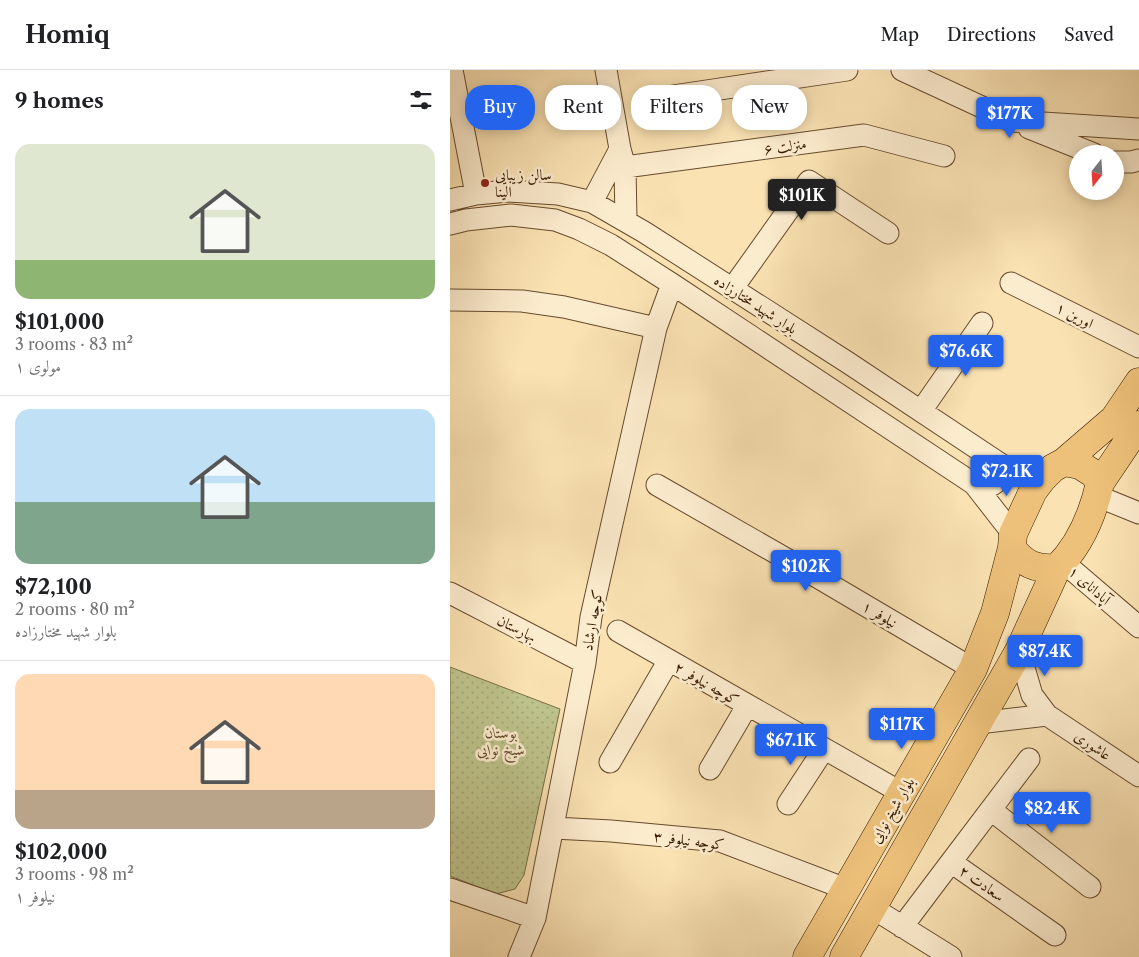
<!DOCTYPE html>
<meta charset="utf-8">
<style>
:root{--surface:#fff;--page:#f6f6f6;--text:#202124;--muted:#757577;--line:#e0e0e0;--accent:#2563eb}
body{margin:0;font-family:"Libre Caslon Text",Amiri,serif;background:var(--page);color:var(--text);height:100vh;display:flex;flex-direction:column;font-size:19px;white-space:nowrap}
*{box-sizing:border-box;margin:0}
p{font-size:16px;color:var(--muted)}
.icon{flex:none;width:28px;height:28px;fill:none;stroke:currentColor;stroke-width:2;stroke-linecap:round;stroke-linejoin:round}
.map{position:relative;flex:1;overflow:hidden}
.panel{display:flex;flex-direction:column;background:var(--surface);width:450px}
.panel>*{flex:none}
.hud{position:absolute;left:15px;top:15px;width:475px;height:45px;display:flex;gap:10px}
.needle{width:32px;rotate:197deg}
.buttons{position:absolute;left:619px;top:75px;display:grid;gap:10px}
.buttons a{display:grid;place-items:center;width:55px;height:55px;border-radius:50%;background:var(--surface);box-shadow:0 2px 12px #0003;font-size:25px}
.price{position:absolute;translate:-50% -42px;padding:0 11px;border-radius:5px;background:var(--accent);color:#fff;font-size:16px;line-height:32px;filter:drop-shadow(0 1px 2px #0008)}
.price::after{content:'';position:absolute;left:50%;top:30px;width:15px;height:11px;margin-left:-8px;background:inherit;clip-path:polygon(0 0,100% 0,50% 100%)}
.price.current{background:#222;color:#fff}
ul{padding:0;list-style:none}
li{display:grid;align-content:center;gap:10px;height:265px;padding:0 15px}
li+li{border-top:1px solid var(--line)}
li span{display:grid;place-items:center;height:155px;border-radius:15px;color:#555}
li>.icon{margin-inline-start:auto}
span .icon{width:90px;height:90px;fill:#fffc;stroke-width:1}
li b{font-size:21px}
h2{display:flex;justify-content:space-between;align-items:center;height:60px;padding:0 15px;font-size:21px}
.pill{padding:0 18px;border-radius:20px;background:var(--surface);box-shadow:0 2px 12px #0003;font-size:18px;line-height:45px}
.pill.current{background:var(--accent);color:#fff}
header{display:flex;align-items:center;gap:30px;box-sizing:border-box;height:70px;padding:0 25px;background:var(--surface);border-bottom:1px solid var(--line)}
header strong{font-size:24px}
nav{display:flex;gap:28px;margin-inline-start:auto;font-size:18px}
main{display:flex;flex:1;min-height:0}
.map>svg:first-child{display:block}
.green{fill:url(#green-dots);stroke:#7a6e46}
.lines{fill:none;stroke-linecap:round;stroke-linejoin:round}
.minor-casing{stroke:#674b2d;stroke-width:23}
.major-casing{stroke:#361900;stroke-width:29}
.minor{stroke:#fcecce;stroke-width:21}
.major{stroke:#edc17a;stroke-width:28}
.poi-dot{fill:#8f2418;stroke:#fcecce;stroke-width:2}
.labels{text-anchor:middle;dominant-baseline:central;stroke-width:5;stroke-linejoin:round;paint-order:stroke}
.street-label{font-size:15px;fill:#361900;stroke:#fcecce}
.poi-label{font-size:15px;fill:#361900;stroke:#fcecce;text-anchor:start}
.park-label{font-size:15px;font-style:italic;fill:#5f4c2a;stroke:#fcecce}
</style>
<header>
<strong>Homiq</strong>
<nav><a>Map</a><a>Directions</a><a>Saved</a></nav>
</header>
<main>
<section class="panel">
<h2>9 homes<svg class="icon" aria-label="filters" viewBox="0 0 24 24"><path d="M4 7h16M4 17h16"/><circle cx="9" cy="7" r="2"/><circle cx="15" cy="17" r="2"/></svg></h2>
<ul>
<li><span style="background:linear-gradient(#dfe7d0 75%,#8fb573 0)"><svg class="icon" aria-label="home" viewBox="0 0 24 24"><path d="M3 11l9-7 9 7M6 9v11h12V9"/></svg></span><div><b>$101,000</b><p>3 rooms · 83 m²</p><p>مولوی ۱</p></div></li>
<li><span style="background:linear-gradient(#bfe0f5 60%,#7fa58c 0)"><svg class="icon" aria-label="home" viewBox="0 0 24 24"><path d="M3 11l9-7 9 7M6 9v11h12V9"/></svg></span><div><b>$72,100</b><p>2 rooms · 80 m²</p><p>بلوار شهید مختارزاده</p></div></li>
<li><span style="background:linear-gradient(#ffd9b3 75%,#b9a48a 0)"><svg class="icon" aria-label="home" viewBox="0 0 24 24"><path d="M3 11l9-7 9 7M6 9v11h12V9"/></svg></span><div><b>$102,000</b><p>3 rooms · 98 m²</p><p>۱ نیلوفر</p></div></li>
</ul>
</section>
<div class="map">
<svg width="689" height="887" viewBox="0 0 689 887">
<defs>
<pattern id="green-dots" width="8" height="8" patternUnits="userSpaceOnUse" patternTransform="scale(1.25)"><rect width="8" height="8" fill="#bec38c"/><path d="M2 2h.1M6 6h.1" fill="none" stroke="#a4a777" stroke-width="1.8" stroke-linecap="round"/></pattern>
</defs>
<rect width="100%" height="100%" fill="#fae2b3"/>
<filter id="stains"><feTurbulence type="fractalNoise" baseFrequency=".004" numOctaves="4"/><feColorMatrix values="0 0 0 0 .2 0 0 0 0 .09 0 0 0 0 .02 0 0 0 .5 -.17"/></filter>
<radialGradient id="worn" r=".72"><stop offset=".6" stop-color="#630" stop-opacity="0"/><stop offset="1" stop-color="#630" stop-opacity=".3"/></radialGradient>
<path class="green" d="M0 597 110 639 74 805 65 819 46 824 0 806Z"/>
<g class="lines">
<g class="minor-casing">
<path id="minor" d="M2 0 26 124
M156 0 170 79 175 97 176 151
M452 0 562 51 689 59
M203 29 397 0
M579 58 644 84
M665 92H681L689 90
M175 97 414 65 494 86
M0 130 26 124 58 121 108 124 142 132 194 162 397 292 549 393 557 398 592 409
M142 132 170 79
M0 154 16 150 61 145 105 150 129 159 161 175 222 214 524 414 563 464
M561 213 689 277
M282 219 359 111 438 163
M0 230 72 231 114 237 206 258
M471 341 532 253
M524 414C542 421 553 412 549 393
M207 415 340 491 523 599
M647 426 689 443
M613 492 689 557
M0 523 135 593
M168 561 452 723
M569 581 582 625 597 645 689 706
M528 653 597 645
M160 692 219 590
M260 699 297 636
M338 734 374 679
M541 740 640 817
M104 758 161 761 270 771 396 819
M501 792 579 689
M0 819 85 848
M421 837 501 887
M452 857 501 792 605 865
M69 887 85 848 135 593 141 547 206 258 222 214"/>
</g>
<g class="major-casing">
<path id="major" d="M614 392 664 349 689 312
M650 413 689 355
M357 887 523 599 545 543 562 478 563 464 583 421 592 409 603 398 614 392 630 395 644 404 650 413C643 444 629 476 607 498 587 500 573 494 562 478
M394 887 569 581 607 498"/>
</g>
<use href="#minor" class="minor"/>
<use href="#major" class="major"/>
</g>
<circle class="poi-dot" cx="35" cy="113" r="5"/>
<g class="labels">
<g class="street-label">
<text transform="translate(335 76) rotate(-8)">منزلت ۶</text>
<text transform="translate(306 234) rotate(33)">بلوار شهید مختارزاده</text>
<text transform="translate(625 245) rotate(27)">اورین ۱</text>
<text transform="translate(640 515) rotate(41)">آپادانای ۱</text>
<text transform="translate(430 544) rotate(31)">۱ نیلوفر</text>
<text transform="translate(142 550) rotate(-80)">کوچه ارشاد</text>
<text transform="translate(67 558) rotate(27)">بهارستان</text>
<text transform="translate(257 613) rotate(30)">کوچه نیلوفر ۲</text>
<text transform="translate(643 675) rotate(34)">عاشوری</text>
<text transform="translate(442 740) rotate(-60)">بلوار شیخ نوایی</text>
<text transform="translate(239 770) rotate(7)">کوچه نیلوفر ۳</text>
<text transform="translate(532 813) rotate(35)">سعادت ۲</text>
</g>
<g class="poi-label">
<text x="45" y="104">سالن زیبایی<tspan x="45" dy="17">الینا</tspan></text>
</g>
<g class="park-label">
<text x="51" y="662">بوستان<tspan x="51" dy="17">شیخ نوایی</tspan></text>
</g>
</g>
<rect width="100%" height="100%" filter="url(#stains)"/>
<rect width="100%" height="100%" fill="url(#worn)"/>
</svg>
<div class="buttons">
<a><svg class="needle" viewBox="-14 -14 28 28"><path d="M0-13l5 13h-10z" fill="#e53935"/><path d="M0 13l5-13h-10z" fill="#757577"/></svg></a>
</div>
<b class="price" style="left:560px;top:69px">$177K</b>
<b class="price current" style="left:352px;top:151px">$101K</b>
<b class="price" style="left:516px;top:307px">$76.6K</b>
<b class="price" style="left:557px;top:427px">$72.1K</b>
<b class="price" style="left:356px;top:522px">$102K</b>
<b class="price" style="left:595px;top:607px">$87.4K</b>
<b class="price" style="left:452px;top:680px">$117K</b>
<b class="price" style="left:341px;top:696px">$67.1K</b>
<b class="price" style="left:602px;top:764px">$82.4K</b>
<div class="hud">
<a class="pill current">Buy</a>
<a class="pill">Rent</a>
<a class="pill">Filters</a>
<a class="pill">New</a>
</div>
</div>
</main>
